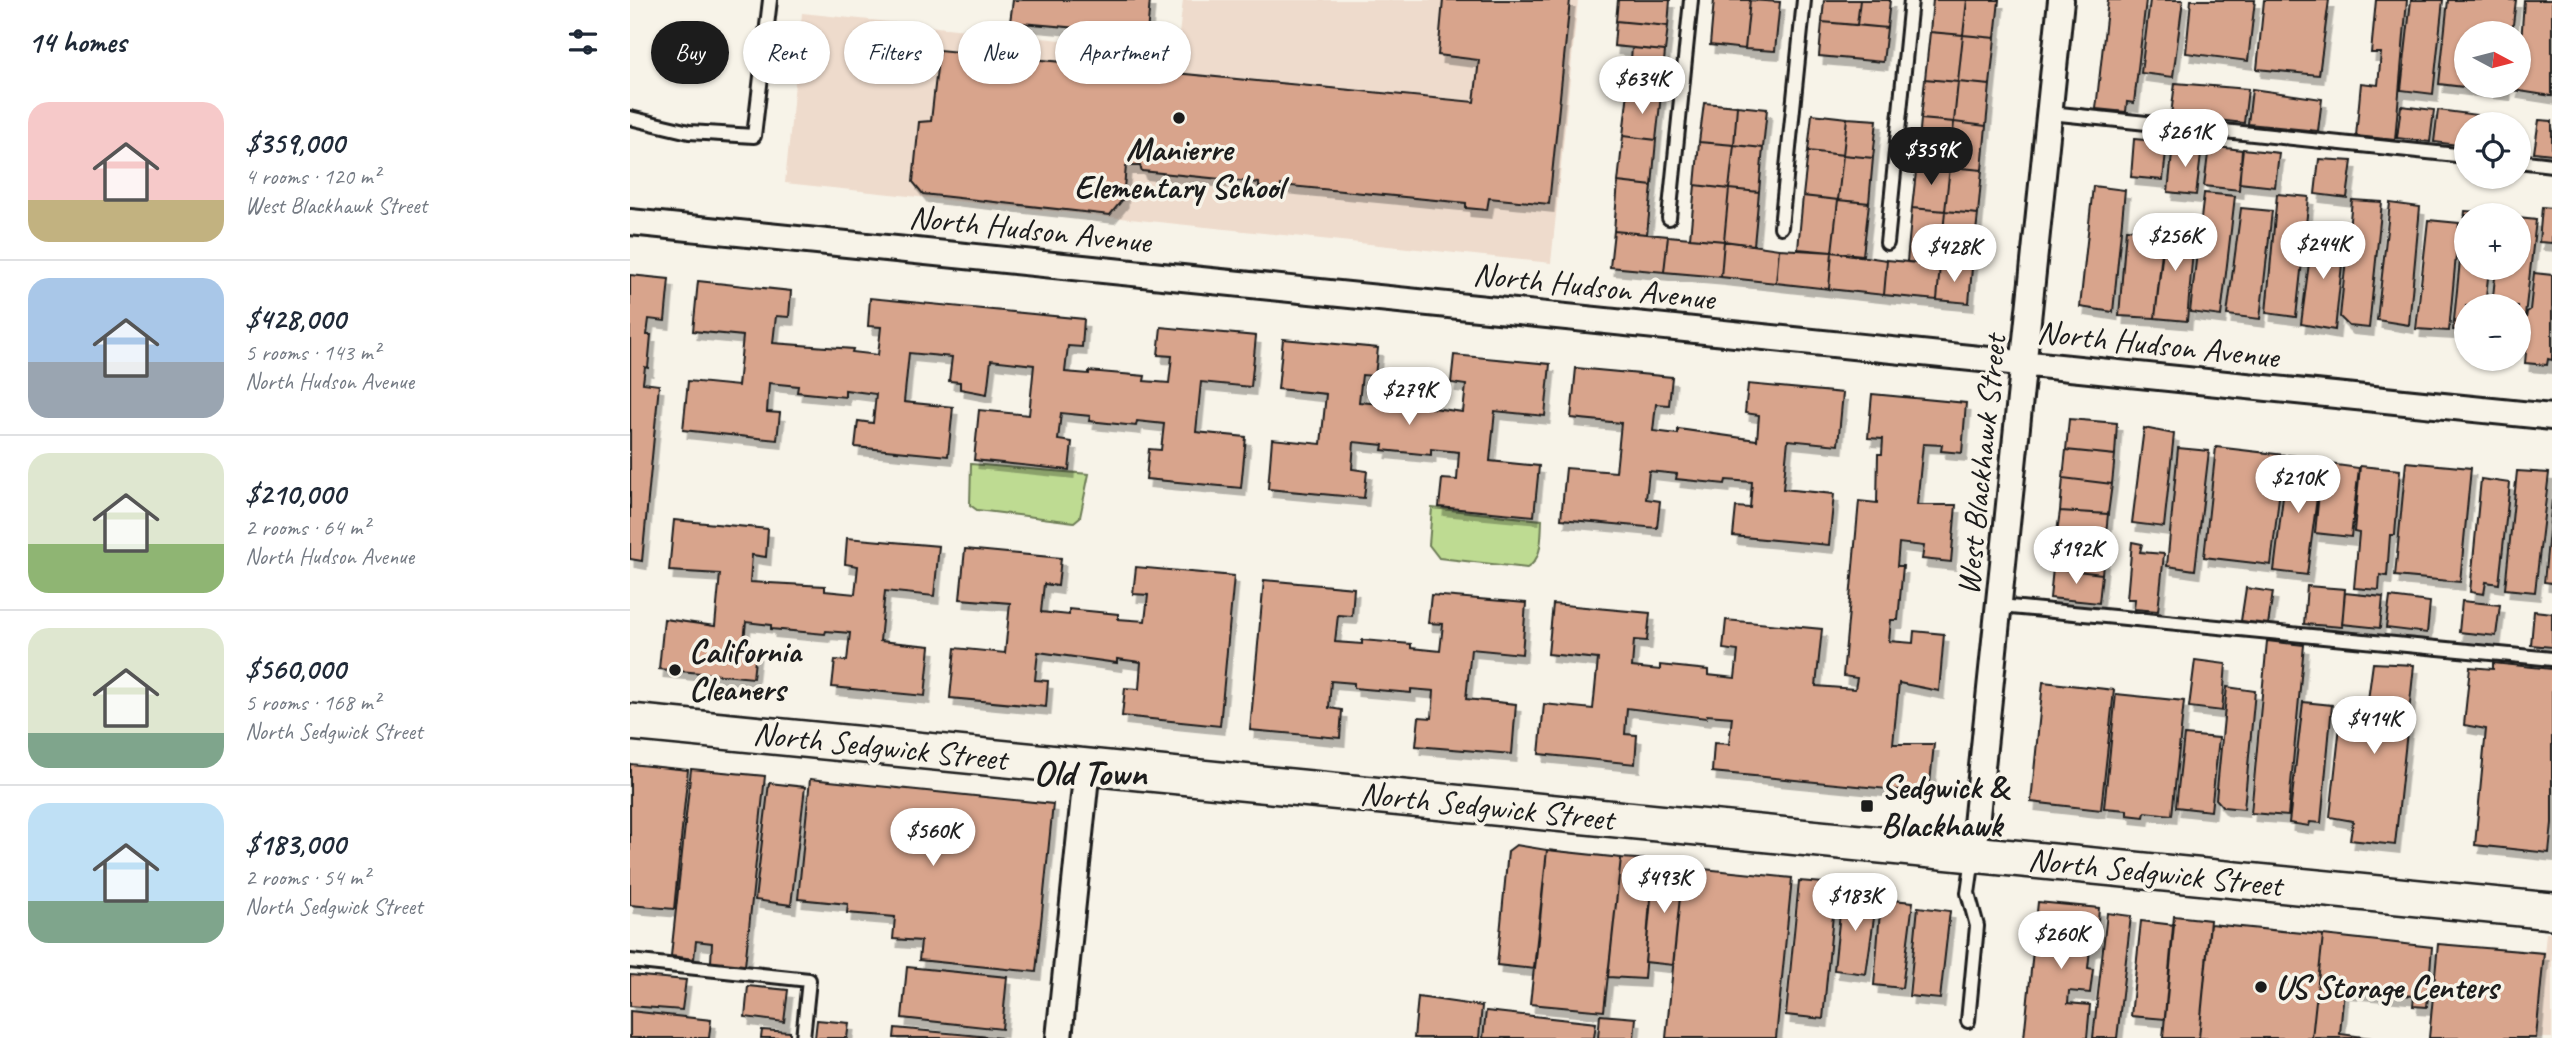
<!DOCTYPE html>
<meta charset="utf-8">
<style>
:root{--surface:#fff;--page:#f6f6f7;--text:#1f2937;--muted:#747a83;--line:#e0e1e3;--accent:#1c1c1c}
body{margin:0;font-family:Caveat,sans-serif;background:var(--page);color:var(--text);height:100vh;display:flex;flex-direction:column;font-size:26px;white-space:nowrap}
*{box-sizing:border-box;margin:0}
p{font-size:23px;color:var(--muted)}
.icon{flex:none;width:38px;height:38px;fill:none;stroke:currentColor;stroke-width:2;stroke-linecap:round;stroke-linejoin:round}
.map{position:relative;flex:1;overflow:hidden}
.side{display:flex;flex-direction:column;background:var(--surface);width:630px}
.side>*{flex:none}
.banner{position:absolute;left:21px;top:21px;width:665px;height:63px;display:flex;gap:14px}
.needle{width:46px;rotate:97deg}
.buttons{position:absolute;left:1824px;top:21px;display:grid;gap:14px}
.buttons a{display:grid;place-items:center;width:77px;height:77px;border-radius:50%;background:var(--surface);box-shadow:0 2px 5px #0004;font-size:35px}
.price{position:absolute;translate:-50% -60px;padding:0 16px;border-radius:24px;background:#fff;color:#222;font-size:23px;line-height:46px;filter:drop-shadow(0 2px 4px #0008)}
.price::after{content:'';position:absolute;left:50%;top:42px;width:21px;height:16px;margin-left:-10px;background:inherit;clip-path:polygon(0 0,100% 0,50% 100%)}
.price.active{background:var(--accent);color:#fff}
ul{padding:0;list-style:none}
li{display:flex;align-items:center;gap:21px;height:175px;padding:0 28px}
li+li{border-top:2px solid var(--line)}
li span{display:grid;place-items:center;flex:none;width:196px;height:140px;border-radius:21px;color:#555}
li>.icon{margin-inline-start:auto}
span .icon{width:84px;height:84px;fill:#fffc;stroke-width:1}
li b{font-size:30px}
h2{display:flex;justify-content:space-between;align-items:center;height:84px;padding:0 28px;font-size:30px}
.pill{padding:0 24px;border-radius:32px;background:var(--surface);box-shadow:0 2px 5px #0004;font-size:24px;line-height:63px}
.pill.active{background:var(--accent);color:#fff}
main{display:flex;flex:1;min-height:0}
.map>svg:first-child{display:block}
.built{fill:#eedbcc}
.green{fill:#bedb92;stroke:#6d7c57;stroke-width:2}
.building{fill:#d8a48c;stroke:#1c1c1c;stroke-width:2;filter:url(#shadow)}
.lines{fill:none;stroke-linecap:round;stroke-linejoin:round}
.lane-casing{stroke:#1c1c1c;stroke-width:18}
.street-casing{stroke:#1c1c1c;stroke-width:30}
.secondary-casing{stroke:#1c1c1c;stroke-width:40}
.lane{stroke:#f7f3e8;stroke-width:12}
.street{stroke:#f7f3e8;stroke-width:24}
.secondary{stroke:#f7f3e8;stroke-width:35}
.poi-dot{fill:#1c1c1c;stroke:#f7f3e8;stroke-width:2.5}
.labels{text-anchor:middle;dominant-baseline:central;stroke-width:7;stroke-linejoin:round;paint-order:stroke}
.poi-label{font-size:33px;font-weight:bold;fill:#1c1c1c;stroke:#f7f3e8;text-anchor:start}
.street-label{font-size:33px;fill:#1c1c1c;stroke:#f7f3e8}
.quarter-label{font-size:37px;font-weight:bold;fill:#1c1c1c;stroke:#f7f3e8}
</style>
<main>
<section class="side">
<h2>14 homes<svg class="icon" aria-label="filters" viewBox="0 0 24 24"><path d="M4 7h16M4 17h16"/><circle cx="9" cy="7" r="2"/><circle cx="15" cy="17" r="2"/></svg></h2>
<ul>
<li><span style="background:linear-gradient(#f6c9c9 70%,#c2b280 0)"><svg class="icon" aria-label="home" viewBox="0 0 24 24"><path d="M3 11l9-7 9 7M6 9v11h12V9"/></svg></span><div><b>$359,000</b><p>4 rooms · 120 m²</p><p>West Blackhawk Street</p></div></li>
<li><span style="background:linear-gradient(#a9c7e8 60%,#9aa5b1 0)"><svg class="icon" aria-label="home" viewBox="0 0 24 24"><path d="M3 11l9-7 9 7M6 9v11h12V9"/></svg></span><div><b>$428,000</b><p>5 rooms · 143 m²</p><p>North Hudson Avenue</p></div></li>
<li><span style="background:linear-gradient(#dfe7d0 65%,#8fb573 0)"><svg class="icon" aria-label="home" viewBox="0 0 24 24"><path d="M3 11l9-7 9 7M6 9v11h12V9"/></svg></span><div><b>$210,000</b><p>2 rooms · 64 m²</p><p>North Hudson Avenue</p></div></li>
<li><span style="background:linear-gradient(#dfe7d0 75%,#7fa58c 0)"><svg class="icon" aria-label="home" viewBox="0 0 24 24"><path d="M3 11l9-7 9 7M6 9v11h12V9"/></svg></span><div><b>$560,000</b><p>5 rooms · 168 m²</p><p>North Sedgwick Street</p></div></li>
<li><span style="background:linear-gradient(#bfe0f5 70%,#7fa58c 0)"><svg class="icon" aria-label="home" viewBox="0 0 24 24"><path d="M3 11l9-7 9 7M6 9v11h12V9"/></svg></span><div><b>$183,000</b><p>2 rooms · 54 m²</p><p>North Sedgwick Street</p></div></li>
</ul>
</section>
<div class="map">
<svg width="1922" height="1038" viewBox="0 0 1922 1038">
<defs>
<filter id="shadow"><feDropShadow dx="4.5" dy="8" stdDeviation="0" flood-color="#0004"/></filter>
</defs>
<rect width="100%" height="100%" fill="#f7f3e8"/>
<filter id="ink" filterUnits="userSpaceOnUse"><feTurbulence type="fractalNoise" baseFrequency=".0143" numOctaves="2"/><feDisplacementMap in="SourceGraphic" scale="14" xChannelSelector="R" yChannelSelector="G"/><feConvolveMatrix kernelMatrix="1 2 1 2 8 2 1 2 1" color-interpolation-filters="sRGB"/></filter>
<g filter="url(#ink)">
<path class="built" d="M553 0H948L921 263 155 183 172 13 547 52Z
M1916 933H1922V1038H1906Z"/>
<path class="green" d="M341 464 459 474 450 517 444 522 347 510 340 505Z
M802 508 912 520C911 536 913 559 897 568L809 558 799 545Z"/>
<path class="building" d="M383 0H520L517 34 380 22Z
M813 0H940L919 204 859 198 857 210 836 208V203L651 185V189L629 187V183L512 171 510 166H496L493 199 480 215 293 194 283 182 289 122 301 121 309 50 844 102 849 60 808 55Z
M988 0H1040L1038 26 986 21Z
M1084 0H1120L1115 49 1080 45Z
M1120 0 1150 2 1145 51 1115 49Z
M1194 0H1230L1227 25 1192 22Z
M1230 0H1260L1257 28 1227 25Z
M1303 0H1337L1333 35 1300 32Z
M1337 0H1369L1365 38 1333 35Z
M1478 0H1516L1504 103 1497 102 1496 112 1466 109Z
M1520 0H1553L1543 77 1511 73Z
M1561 0H1625L1618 61 1556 53Z
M1634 0H1699L1689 75 1627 69Z
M1746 0H1777L1765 140 1726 136 1731 83 1748 85 1751 53H1741Z
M1781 0H1813L1803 94 1771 90Z
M1818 0H1886L1882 33H1836V86H1876V92L1809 84Z
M1894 0H1922V96L1883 90 1884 86H1888Z
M986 21 1038 26 1035 51 984 46Z
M1192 22 1257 28 1253 62 1189 56Z
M1300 32 1333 35 1328 82 1295 79Z
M1333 35 1365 38 1360 85 1328 82Z
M1002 48 1035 51 1031 95 998 91Z
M1295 79 1328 82 1324 122 1291 119Z
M1328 82 1360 85 1356 126 1324 122Z
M1545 83 1618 89 1614 123 1541 115Z
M1622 89 1692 99 1688 131 1618 124Z
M998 91 1031 95 1026 140 993 136Z
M1074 103 1107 106 1104 145 1069 142Z
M1107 106 1137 109 1133 148 1104 145Z
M1771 106 1804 110 1800 142 1767 138Z
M1808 110 1847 115 1845 124H1836V146L1804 142Z
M1182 114 1217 118 1213 155 1178 151Z
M1217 118 1247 120 1243 158 1213 155Z
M1291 119 1324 122 1320 167 1287 163Z
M1909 120 1922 121V154L1904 152Z
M1324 122 1356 126 1352 170 1320 167Z
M993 136 1026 140 1022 186 988 182Z
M1504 139 1537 142 1533 180 1501 177Z
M1069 142 1104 145 1099 189 1065 185Z
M1543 144 1572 147 1566 195 1538 192Z
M1104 145 1133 148 1129 192 1099 189Z
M1579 146 1612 150 1609 190 1574 186Z
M1613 149 1649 153 1645 187 1609 183Z
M1178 151 1213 155 1208 200 1173 196Z
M1213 155 1243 158 1239 203 1208 200Z
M1689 159 1722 161 1717 198 1685 194Z
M1287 163 1320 167 1315 211 1282 208Z
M1320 167 1352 170 1348 214 1315 211Z
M988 182 1022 186 1017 234 984 231Z
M1065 185 1099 189 1094 241 1060 238Z
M1463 186 1495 190 1483 312 1450 307Z
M1099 189 1129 192 1124 245 1094 241Z
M1574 193 1605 196 1591 316 1560 312Z
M1647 194 1679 197 1666 317 1636 313Z
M1173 196 1208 200 1202 252 1168 249Z
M1208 200 1239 203 1233 255 1202 252Z
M1722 200 1752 202 1739 328 1719 326 1710 317Z
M1760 203 1790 207 1779 325 1747 320Z
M1912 207 1922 208V243L1909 242Z
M1282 208 1315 211 1310 265 1277 262Z
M1611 208 1642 211 1630 319 1597 315Z
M1315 211 1348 214 1342 268 1310 265Z
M1835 211 1864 213V215H1836V268H1859L1855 306H1836V331L1823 330Z
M1888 218 1906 220 1893 333H1888V306H1862L1866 268H1888Z
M1798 220 1829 223 1819 331 1786 329Z
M1535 223 1565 226 1557 321 1525 318Z
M1496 229 1535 232 1525 318 1489 316Z
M984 231 1038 236 1034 272 980 267Z
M1683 232 1715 236 1705 330 1671 324Z
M1038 236 1094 241 1091 277 1034 272Z
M1094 241 1149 249 1146 283 1091 277Z
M1149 249 1202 252 1199 289 1146 283Z
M1202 252 1257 260 1254 295 1199 289Z
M1257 260 1310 265 1307 300 1254 295Z
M1310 265 1342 268 1339 303 1307 300Z
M1904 273 1922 275V360L1918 359 1917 365 1895 363 1898 329 1895 325 1897 312 1900 310Z
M0 275 39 279 35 321 19 319 17 335H21L18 368 15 367 13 383 29 385 12 561 0 559Z
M68 281 161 291 159 317 146 316 143 343 223 349 222 352 248 355 251 327 238 326 240 298 454 319 452 347 438 346 435 372 459 374V371L515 376 514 381 539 383 542 356 528 355 531 327 626 336 621 387 571 382 566 432 616 437 611 488 516 479 519 449 531 450 534 424 507 421 506 426 459 421 460 416 431 413 428 440 442 442 439 470 344 460 349 410 399 415 404 365 361 360 357 394 330 389V382L319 381 322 357 279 353 274 402 323 407 318 456 225 447 228 421 243 423 246 394 215 390V397L167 392 168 386 139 383 137 412 150 413 147 440 53 430 58 381 108 386 113 336 63 331Z
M653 339 748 348 745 376 732 375 729 402 753 404V401L833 412 836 385 821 383 824 355 920 364 915 416 865 411 860 461 909 466 904 516 809 507 812 479 827 480 829 452 801 449V455L752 450 753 445 724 442 722 469 737 471 734 498 638 489 642 439 691 444 696 394 648 389Z
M946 368 1042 377 1039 405 1026 404 1023 431 1048 434V429L1127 440 1129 415 1115 413 1118 384 1213 393 1208 445 1158 440 1153 489 1204 494 1199 545 1103 536 1106 507 1120 508 1122 482 1096 480 1095 484 1046 479 1047 474 1019 471 1016 499 1030 501 1027 528 931 519 936 468 986 472 991 423 941 418Z
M1242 394 1336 403 1332 453 1311 451 1312 445 1293 444 1287 505H1326L1321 562 1292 559 1294 546 1269 543 1267 566H1273L1268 620H1261L1259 641 1283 643 1284 631 1314 634 1309 691 1269 683 1263 744H1304L1299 793 1082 772 1084 743 1099 744 1102 717 1077 715 1076 718 997 708 995 734 1007 735 1005 764 909 754 914 704 963 709 968 659 918 654 923 604 1020 613 1017 641 1004 640 1002 667 1030 670V665L1078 670V675L1105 678 1108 651 1093 649 1096 620 1192 629 1186 686 1225 689 1227 678 1213 676 1229 501 1247 503 1248 454H1252L1253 439 1238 438Z
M1439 419 1487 423 1485 455 1436 450Z
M1514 428 1544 434 1534 527 1502 523Z
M1586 447 1654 455 1641 565 1574 557Z
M1548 448 1579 451 1565 570 1537 566Z
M1436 450 1485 455 1482 484 1433 478Z
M1658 455 1692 459 1677 575 1644 571Z
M1776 462 1841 468 1830 582 1765 576Z
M1692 463 1729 468 1721 537 1685 533Z
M1730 466 1770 470 1765 535H1760L1757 576 1750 575 1749 590 1724 588 1729 533 1724 532Z
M1887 471 1919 473 1905 592 1875 589Z
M1433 478 1482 484 1478 514 1430 511Z
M1851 479 1880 483 1869 584 1856 582 1854 594 1840 592Z
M1922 500V583L1914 582Z
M1430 511 1478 514 1475 544 1426 539Z
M44 520 138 529 136 557 122 555 120 582 195 586V591L225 594 228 566 215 564 217 538 309 546 304 596 255 591 250 641 300 646 295 696 202 687 205 660 217 661 220 633 196 631 195 634 141 629V625L116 622 113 650 126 651 123 678 29 669 34 619 85 626 90 574 39 571Z
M1426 539 1475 544 1472 574 1423 568Z
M1502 542 1512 544 1510 552 1534 554 1528 611 1504 609 1505 599H1497Z
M335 549 431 558 428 586 414 584 411 612 439 615V609L488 614V619L515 621 518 595 503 594 506 567 604 576 590 726 492 716 495 688 509 689 511 662 487 659V663L408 652 405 680 418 681 416 707 320 698 325 648 375 653 380 603 330 599Z
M1423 568 1472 574 1469 603 1420 598Z
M634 580 724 588 722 616 708 615 705 642 732 644V640L781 644V648L810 651 813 624 798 623 801 595 896 603 892 654 841 649 836 699 886 704 882 754 786 746 789 717 802 718 804 691 781 689V693L724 688V683L701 681 699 708 712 710 710 738 620 730Z
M1677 586 1715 589 1712 627 1674 624Z
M1616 588 1643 592 1638 625 1611 621Z
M1715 593 1753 597 1750 628 1712 624Z
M1760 597 1800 602 1797 633 1756 628Z
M1832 601 1870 605 1866 636 1829 632Z
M1904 611 1922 613V647L1901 645Z
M1637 641 1674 645 1658 816 1621 813Z
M1565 660 1596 664 1592 711 1559 707Z
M1743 663 1784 665 1765 845 1720 840 1723 821 1700 817 1713 698 1738 700Z
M1863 663 1922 669V823L1919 853 1845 845 1856 729 1834 725 1840 667 1863 669Z
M1413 682 1484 690 1471 810 1401 802Z
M1597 687 1625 691 1614 809 1593 807 1586 799Z
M1486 694 1554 701 1542 815 1515 812 1514 817 1497 815V810L1474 808Z
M1673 702 1702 705 1691 823 1680 822 1679 826 1659 823Z
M1554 735 1589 738 1581 811 1546 807Z
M0 764 58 770 44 909 0 905Z
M61 769 135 776 115 966 81 962 82 943 66 941 64 959 41 956Z
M180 779 423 804 406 972 289 960 291 941 263 939 265 917 217 913 218 904 168 899Z
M139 783 175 787 161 905 125 900Z
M886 845 917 850 905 969 867 965 878 851Z
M917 850 991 858 974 1011 900 1004Z
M991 858 1023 860 1014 979 978 977Z
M1053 867 1043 965 1015 962 1024 868Z
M1053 867 1162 878 1146 1038H1036Z
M1169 881 1206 884 1193 1019 1156 1015Z
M1212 894 1247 897 1236 974 1204 970Z
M1251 899 1283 902 1272 988 1244 985Z
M1408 902 1469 908 1466 946 1460 949 1458 968 1463 969 1460 993 1439 991 1438 1003 1460 1005 1457 1038H1394Z
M1288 907 1320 911 1310 999 1279 996Z
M1477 913 1501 916 1487 1038H1463Z
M1544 916 1580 920 1569 1038H1533Z
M1511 921 1544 925 1535 1019 1501 1016Z
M1580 924 1693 935 1682 1038H1569Z
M1693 935 1802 947 1797 1007 1783 1006 1784 996 1714 990 1710 1034 1742 1038H1682Z
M1808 944 1914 953 1906 1038H1799Z
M277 967 377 977 372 1029 272 1018Z
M0 975 56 980 52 1010 0 1006Z
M118 986 158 990 154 1022 115 1017Z
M788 997 852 1006 849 1038H784Z
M0 1011 81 1020 79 1038H0Z
M856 1011 966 1023 964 1038H853Z
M970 1015 1006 1018 1004 1038H968Z
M187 1020 219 1023 217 1038H185Z
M265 1028 371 1038H264Z
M132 1030 160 1032V1038H131Z"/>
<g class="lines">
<g class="lane-casing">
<path id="lane" d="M1420 113 1836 156
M0 118 59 132 124 136 140 0
M1888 161 1922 165
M1039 218 1061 0
M1151 227 1174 0
M1257 243 1281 0
M1370 606 1922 659
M0 961 179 980 173 1038
M1338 1021 1347 926 1338 893 1343 858"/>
</g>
<g class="street-casing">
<path id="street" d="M0 222 1922 417
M1343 854 1431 0
M429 1038 457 767"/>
</g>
<g class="secondary-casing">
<path id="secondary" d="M0 722 1922 911"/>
</g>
<use href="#lane" class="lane"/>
<use href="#street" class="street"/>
<use href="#secondary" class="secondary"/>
</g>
</g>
<g class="poi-dot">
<circle cx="549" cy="118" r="7"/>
<circle cx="45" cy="670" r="7"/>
<rect x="1230" y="799" width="14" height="14" rx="3.5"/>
<circle cx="1631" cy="987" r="7"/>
</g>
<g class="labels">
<g class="poi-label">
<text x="549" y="149" text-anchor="middle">Manierre<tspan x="549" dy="38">Elementary School</tspan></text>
<text x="59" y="651">California<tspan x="59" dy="38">Cleaners</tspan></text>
<text x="1251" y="787">Sedgwick &amp;<tspan x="1251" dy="38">Blackhawk</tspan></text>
<text x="1645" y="987">US Storage Centers</text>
</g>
<g class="street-label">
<text transform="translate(400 229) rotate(6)">North Hudson Avenue</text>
<text transform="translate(964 286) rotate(6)">North Hudson Avenue</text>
<text transform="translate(1528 344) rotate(6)">North Hudson Avenue</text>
<text transform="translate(1351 465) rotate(-84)">West Blackhawk Street</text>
<text transform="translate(250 746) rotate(6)">North Sedgwick Street</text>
<text transform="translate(857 806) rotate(6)">North Sedgwick Street</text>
<text transform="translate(1525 872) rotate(6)">North Sedgwick Street</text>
</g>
<g class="quarter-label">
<text x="460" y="772">Old Town</text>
</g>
</g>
</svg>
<div class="buttons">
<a><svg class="needle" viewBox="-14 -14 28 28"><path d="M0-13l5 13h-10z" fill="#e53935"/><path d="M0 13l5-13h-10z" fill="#747a83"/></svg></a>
<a><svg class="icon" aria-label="locate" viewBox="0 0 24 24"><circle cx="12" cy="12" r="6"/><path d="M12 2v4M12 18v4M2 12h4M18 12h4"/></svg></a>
<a>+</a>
<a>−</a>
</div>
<b class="price" style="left:1012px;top:116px">$634K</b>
<b class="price" style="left:1555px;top:169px">$261K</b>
<b class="price active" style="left:1301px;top:187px">$359K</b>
<b class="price" style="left:1545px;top:273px">$256K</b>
<b class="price" style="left:1693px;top:281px">$244K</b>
<b class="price" style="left:1324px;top:284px">$428K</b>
<b class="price" style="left:779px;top:427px">$279K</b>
<b class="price" style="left:1668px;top:515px">$210K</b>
<b class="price" style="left:1446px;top:586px">$192K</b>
<b class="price" style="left:1744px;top:756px">$414K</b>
<b class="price" style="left:303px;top:868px">$560K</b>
<b class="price" style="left:1034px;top:915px">$493K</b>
<b class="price" style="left:1225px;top:933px">$183K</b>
<b class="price" style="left:1431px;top:971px">$260K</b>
<div class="banner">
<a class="pill active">Buy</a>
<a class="pill">Rent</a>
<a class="pill">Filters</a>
<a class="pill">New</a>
<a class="pill">Apartment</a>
</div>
</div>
</main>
